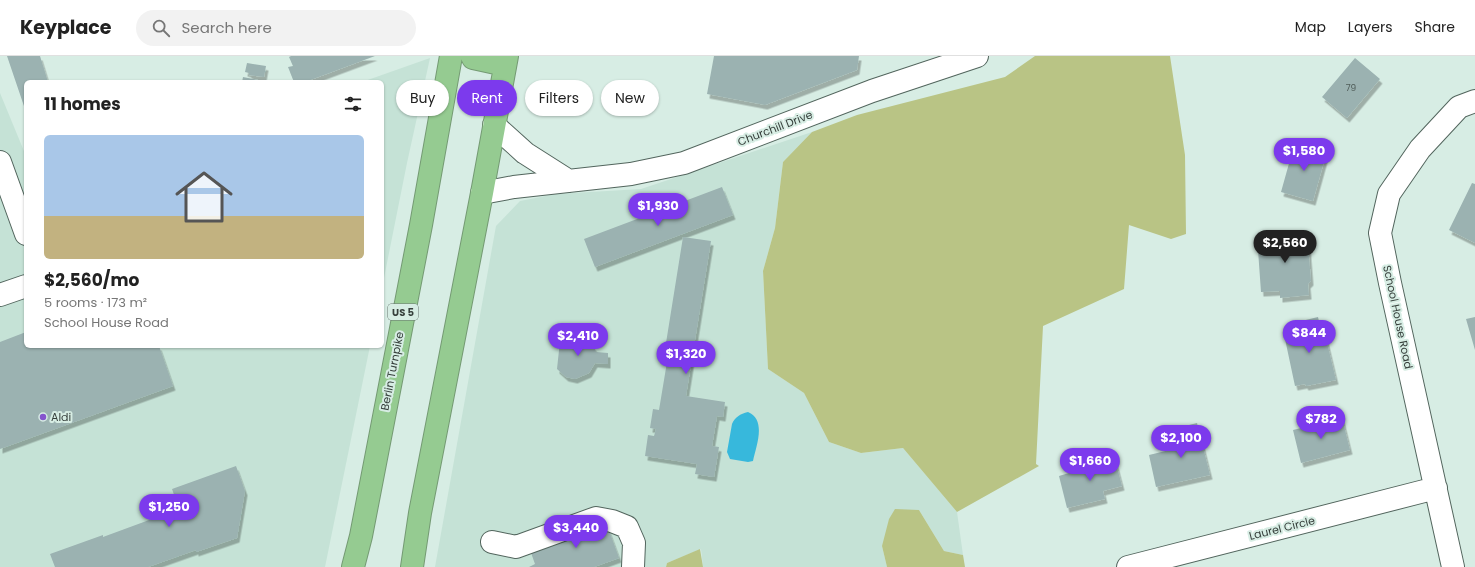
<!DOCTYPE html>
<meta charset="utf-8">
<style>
:root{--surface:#fff;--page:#f2f2f2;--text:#222;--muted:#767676;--line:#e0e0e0;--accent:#7c3aed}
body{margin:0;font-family:Poppins,sans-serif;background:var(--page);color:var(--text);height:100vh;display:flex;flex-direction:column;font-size:15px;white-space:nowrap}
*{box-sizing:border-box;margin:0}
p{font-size:13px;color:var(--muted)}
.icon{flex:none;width:22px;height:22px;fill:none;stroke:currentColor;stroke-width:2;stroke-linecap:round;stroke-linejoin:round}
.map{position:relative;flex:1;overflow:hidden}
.drawer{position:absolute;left:24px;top:24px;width:360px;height:268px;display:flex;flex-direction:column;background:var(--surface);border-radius:6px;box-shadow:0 1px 3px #0004}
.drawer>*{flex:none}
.top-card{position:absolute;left:396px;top:24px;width:380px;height:36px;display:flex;gap:8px}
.price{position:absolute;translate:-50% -34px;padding:0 9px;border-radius:14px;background:var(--accent);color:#fff;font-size:13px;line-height:26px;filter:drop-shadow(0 1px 2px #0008)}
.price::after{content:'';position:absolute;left:50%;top:24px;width:12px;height:9px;margin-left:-6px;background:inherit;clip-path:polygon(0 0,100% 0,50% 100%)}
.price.active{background:#222;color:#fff}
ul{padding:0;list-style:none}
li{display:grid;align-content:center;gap:8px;height:212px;padding:0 20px}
li span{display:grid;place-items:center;height:124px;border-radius:6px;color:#555}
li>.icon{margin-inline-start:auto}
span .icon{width:72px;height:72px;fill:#fffc;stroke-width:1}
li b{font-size:17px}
h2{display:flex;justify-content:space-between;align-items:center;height:48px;padding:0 20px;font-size:17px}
.pill{padding:0 14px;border-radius:18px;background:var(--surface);box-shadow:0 1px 3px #0004;font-size:14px;line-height:36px}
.pill.active{background:var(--accent);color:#fff}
header{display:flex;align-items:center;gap:24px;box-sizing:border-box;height:56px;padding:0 20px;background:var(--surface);border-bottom:1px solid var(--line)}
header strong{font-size:19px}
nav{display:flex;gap:22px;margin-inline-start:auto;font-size:14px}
.search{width:280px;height:36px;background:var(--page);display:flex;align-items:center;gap:10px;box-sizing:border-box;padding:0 14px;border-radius:22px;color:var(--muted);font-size:15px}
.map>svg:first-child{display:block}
.built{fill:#c5e2d6}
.green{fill:#b9c485}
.water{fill:#37b8dc}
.building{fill:#9bb2b1;filter:url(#shadow)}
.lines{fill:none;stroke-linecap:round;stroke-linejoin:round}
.minor-casing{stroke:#52655d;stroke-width:24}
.highway-casing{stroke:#749a73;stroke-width:24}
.minor{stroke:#fff;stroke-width:22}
.highway{stroke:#95cb91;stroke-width:22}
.poi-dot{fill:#8554cd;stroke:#d7ede4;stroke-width:1.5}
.labels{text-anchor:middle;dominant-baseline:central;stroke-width:4;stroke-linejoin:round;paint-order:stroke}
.number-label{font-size:9px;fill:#4f5c58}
.shield{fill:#d7ede4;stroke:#66736e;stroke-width:1}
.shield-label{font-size:10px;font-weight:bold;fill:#363f3b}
.street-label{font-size:11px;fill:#363f3b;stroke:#d7ede4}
.poi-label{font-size:11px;fill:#363f3b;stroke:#d7ede4;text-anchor:start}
</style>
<header>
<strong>Keyplace</strong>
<div class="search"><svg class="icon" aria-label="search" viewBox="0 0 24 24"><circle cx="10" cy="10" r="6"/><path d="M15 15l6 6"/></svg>Search here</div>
<nav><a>Map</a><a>Layers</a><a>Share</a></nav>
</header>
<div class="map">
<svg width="1475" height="511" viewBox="0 0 1475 511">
<defs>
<filter id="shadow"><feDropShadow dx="2.5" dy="4.5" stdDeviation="0" flood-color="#0004"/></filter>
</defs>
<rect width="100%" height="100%" fill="#d7ede4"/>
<path class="built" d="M430 2 407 107 382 232V26H362Z
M0 37 26 100V290H370L325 511H0Z
M812 76 783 106 775 172 763 215 768 313 804 337 829 386 861 397 903 392 957 456 963 499 944 495 919 454 882 490 887 511H703L701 493 667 507 666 511H435L496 170 520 145 556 138 641 133Z"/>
<path class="green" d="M1035 0H1170L1185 99 1186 178 1171 183 1129 169 1124 233 1043 270 1036 408 1039 410 957 456 903 392 861 397 829 386 804 337 768 313 763 215 775 172 783 106 812 76 857 59 1005 21Z
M895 453 919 454 944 495 963 499 965 511H887L882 490 889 463Z
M700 493 703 511H666L667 507Z"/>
<path class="water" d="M748 356C767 364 756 390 753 405L748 406 730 403 727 396 732 368C735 361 740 358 748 356Z"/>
<path class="building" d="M7 0H40L48 26H26V56Z
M291 0H375L305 26H294L288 11 293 10 289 1Z
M714 0H859L857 14 765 49 707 38Z
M1355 2 1380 23 1347 62 1322 41Z
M247 7 266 10 264 21 249 19V17L245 16Z
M243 21 263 25V26H242Z
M1295 86 1327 95 1313 145 1281 136Z
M1472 127 1475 128V187L1449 174Z
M722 131 733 159 595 211 584 183Z
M1307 176 1311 225 1308 228 1309 239 1280 242V235L1261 236 1257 180Z
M683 181 711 185 686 340 725 346 723 361 717 360 712 390 719 391 714 421 695 418 697 408 645 400 648 379 654 380 656 373 650 372 653 353 659 354 670 288 666 287Z
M1318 261 1321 274H1324L1336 324 1306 330 1305 328 1295 330 1285 283 1292 281 1289 268Z
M1475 261V294L1466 263Z
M26 276V290H159L173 330 0 393V286Z
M578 279 589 284 594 291 596 296 608 297V308L595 307 589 317 575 323 566 321 557 313 560 285 569 280Z
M1342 362 1350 394 1301 407 1293 374Z
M1197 367 1210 419 1156 431 1149 399 1182 391 1177 372Z
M1114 400 1122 430 1103 435 1105 443 1067 452 1059 420 1069 417 1068 411Z
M236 410 245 435 237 482 196 496V494L148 511H55L50 498 103 479V481L179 453 172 433Z
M596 467 599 475 608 472 619 502 594 511H529L535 508 529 491Z"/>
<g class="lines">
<g class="minor-casing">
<path id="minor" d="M494 69 525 97 569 125
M0 106 26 178
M482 137 514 131 631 118 684 107 872 35 977 0
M0 239 26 230
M492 486 516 491 596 462 612 465 627 471 634 487 633 511
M1128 511 1436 432
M1453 511 1390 227 1380 177 1389 138 1420 93 1459 51 1475 45"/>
</g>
<g class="highway-casing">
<path id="highway" d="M472 0 473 2 505 9
M353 511 361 480 421 169 451 0
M412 511 420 457 482 137 507 0"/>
</g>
<use href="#minor" class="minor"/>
<use href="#highway" class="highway"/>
</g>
<circle class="poi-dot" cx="43" cy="361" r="4"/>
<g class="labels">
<g class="number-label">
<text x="1351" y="32">79</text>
</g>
<rect class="shield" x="388" y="248" width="30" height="16" rx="3"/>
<g class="shield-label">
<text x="403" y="256">US 5</text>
</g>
<g class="street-label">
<text transform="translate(775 72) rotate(-21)">Churchill Drive</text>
<text transform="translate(1398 261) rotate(78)">School House Road</text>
<text transform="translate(392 315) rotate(-79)">Berlin Turnpike</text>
<text transform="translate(1282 472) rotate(-14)">Laurel Circle</text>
</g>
<g class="poi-label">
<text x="51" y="361">Aldi</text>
</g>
</g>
</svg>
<b class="price" style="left:1304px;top:116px">$1,580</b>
<b class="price" style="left:658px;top:171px">$1,930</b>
<b class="price active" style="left:1285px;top:208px">$2,560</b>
<b class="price" style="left:1309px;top:298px">$844</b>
<b class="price" style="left:578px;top:301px">$2,410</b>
<b class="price" style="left:686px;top:319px">$1,320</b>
<b class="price" style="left:1321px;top:384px">$782</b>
<b class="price" style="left:1181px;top:403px">$2,100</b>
<b class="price" style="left:1090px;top:426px">$1,660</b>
<b class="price" style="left:169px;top:472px">$1,250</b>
<b class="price" style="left:576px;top:493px">$3,440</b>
<div class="top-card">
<a class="pill">Buy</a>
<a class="pill active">Rent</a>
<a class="pill">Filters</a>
<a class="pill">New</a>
</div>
<section class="drawer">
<h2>11 homes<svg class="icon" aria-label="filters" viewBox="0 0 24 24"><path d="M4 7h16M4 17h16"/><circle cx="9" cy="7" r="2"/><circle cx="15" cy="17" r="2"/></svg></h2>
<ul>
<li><span style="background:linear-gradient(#a9c7e8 65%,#c2b280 0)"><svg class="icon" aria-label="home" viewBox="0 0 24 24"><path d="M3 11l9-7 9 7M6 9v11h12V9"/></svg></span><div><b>$2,560/mo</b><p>5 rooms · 173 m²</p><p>School House Road</p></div></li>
</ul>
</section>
</div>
